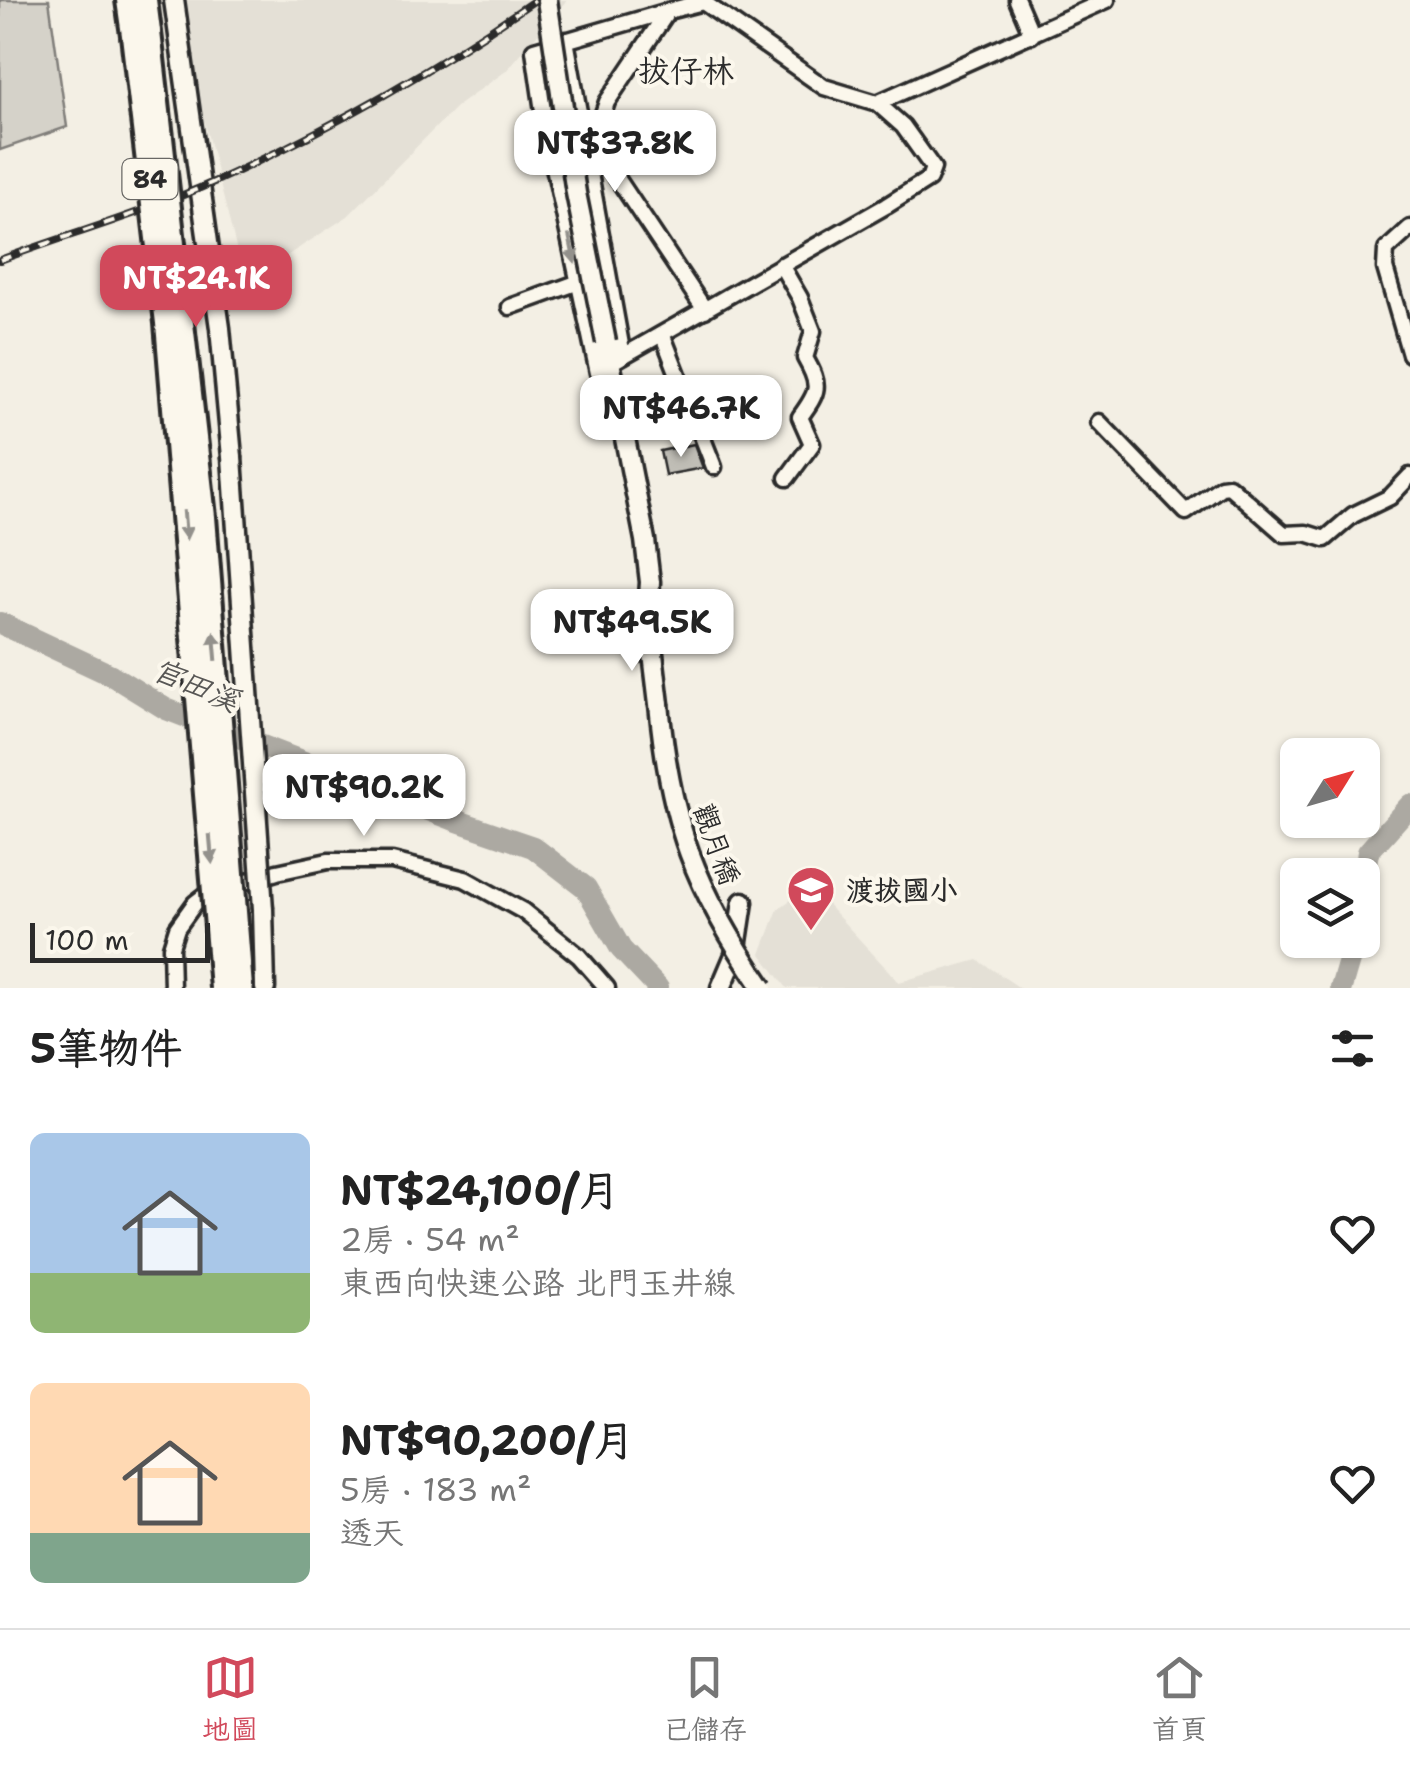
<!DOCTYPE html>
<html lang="zh-TW">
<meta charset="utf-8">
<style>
:root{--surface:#fff;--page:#f2f2f2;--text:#222;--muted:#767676;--line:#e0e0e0;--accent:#d1495b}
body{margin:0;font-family:"Shantell Sans","LXGW WenKai TC",sans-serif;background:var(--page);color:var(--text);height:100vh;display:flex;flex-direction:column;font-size:38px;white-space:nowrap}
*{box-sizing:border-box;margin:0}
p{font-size:32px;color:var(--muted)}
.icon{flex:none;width:55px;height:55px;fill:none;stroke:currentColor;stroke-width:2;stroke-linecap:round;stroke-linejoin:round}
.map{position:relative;height:988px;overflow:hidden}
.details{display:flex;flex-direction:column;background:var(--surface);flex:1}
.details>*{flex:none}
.needle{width:65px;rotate:53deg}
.fabs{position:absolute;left:1280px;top:738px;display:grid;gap:20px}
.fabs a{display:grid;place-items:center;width:100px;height:100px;border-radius:15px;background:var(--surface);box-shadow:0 2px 8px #0004;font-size:50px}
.scale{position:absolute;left:30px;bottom:25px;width:180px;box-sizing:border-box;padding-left:10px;border:5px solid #2b2b2b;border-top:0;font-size:28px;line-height:35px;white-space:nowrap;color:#2b2b2b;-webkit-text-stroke:8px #fbf7ec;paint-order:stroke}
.price{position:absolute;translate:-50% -85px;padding:0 22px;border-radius:20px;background:#fff;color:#222;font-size:32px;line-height:65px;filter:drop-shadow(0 2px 5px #0008)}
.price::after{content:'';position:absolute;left:50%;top:60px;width:30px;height:22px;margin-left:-15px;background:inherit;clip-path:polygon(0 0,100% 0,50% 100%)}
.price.current{background:var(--accent);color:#fff}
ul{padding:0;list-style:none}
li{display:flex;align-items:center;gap:30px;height:250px;padding:0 30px}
li span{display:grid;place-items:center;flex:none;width:280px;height:200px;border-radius:15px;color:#555}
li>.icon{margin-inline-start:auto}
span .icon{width:120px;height:120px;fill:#fffc;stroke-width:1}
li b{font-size:42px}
h2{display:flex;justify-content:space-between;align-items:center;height:120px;padding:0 30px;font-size:42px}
.tabs{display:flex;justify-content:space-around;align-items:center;height:140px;border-top:2px solid var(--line);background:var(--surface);font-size:28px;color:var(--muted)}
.tabs a{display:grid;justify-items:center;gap:5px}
.tabs .current{color:var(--accent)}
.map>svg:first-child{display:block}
.built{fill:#e4e0d6}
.green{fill:#d5d2c9;stroke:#807e7a;stroke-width:2.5}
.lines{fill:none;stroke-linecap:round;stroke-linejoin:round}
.river{stroke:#aca9a2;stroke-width:22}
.building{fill:#c0beb6;stroke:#2b2b2b;stroke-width:2.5}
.minor-casing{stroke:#2b2b2b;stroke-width:21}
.tertiary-casing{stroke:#2b2b2b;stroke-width:25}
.secondary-casing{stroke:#2b2b2b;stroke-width:25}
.trunk-casing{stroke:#2b2b2b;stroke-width:30}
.minor{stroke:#fbf7ec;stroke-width:14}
.tertiary{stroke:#fbf7ec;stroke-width:18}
.secondary{stroke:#fbf7ec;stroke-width:18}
.trunk{stroke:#fbf7ec;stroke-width:22}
.rail-casing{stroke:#2b2b2b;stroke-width:8}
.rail{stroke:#fbf7ec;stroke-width:4;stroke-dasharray:11;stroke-linecap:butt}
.secondary-bridge-casing{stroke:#2b2b2b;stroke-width:25;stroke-linecap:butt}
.trunk-bridge-casing{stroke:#2b2b2b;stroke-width:30;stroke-linecap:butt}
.secondary-bridge{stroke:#fbf7ec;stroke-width:18}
.trunk-bridge{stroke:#fbf7ec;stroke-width:22}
.oneway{fill:#93918c}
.labels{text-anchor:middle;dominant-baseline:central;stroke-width:8;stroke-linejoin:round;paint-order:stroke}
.shield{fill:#fbf7ec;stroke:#696865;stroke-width:2.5}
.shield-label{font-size:25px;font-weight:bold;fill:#2b2b2b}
.street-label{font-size:28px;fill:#2b2b2b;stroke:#fbf7ec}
.poi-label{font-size:28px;font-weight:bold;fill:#2b2b2b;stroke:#fbf7ec;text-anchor:start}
.water-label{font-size:30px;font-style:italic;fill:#585755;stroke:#fbf7ec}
.quarter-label{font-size:32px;fill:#2b2b2b;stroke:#fbf7ec}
</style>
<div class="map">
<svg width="1410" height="988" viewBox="0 0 1410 988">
<rect width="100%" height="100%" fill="#f3efe4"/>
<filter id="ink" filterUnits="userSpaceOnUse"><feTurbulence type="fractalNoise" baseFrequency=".01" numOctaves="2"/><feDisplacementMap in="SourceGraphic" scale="20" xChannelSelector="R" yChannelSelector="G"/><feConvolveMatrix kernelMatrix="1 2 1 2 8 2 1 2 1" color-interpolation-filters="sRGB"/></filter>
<g filter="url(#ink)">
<path class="built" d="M183 0H567L506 71 456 107 348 216 245 283 193 77Z
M810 886 899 982 978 960 1020 988H787L761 954 778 909Z"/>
<path class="green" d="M0 0H49L67 127 0 150Z"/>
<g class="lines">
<path class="river" d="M0 623 111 675 166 709 452 819 533 847 586 888 621 949 658 988
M1362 889 1368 852 1410 805
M1341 988 1355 940"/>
</g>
<path class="building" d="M694 444 703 468 665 475 660 451Z"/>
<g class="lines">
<g class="minor-casing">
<path id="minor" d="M1017 0 1032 35
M566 40 623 356
M877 103 1107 0
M1410 228 1386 250 1385 268 1410 354
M781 265 800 298 813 331 805 358C821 386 819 391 800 417L812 444 787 478
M510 307 579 282
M663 336 714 467
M609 364 886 206 929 179 933 168 903 126 877 103 824 87 703 2 668 11 607 102 597 131 601 154 705 310
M598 373 545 125 534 50 668 11
M1099 422 1186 512 1221 487 1229 486 1284 534 1306 533 1325 539 1353 515 1390 497 1410 476
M172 988 171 947 177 928 195 903 208 893 277 872 328 861H392L465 879 523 911 579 956 607 988"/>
</g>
<g class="tertiary-casing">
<path id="tertiary" d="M721 988 735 955 743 902"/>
</g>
<g class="secondary-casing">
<path id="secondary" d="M174 0 220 328 232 457
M606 342 645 540 650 582 648 612 659 704
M263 909 265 988"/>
</g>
<g class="trunk-casing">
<path id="trunk" d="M128 0 133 35
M145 0 149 32"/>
</g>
<use href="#minor" class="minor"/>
<use href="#tertiary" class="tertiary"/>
<use href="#secondary" class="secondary"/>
<use href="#trunk" class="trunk"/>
<g class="rail-casing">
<path id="rail" d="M0 260C71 234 147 212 216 181 328 130 434 70 535 0"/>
</g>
<use href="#rail" class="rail"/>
<g class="secondary-bridge-casing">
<path id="secondary-bridge" d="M547 0 576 193 606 342
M232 457 263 909
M659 704C670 823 695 889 763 988"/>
</g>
<g class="trunk-bridge-casing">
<path id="trunk-bridge" d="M149 32 204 517 241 988
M133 35 167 323 222 988"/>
</g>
<use href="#secondary-bridge" class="secondary-bridge"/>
<use href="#trunk-bridge" class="trunk-bridge"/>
</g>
<defs><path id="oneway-solid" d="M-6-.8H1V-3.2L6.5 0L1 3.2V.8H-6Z" transform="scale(2.5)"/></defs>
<g class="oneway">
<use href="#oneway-solid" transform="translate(572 249) rotate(78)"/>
<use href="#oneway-solid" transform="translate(185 525) rotate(85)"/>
<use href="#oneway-solid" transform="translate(215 646) rotate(-95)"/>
<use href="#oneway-solid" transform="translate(211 849) rotate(85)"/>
</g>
</g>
<defs>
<g id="school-pin" transform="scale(2.5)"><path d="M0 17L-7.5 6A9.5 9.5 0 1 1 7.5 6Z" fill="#d1495b" stroke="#fbf7ec"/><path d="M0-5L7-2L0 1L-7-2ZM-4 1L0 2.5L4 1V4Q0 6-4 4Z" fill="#fff"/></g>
</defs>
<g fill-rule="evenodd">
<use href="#school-pin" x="811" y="890"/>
</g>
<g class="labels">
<rect class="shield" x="122.5" y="159" width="55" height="40" rx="8"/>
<g class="shield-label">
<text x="150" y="179">84</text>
</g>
<g class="street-label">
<text transform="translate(717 844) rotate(70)">觀月穚</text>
</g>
<g class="poi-label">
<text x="846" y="890">渡拔國小</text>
</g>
<g class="water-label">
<text transform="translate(196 685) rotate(23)">官田溪</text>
</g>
<g class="quarter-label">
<text x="686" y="70">拔仔林</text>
</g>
</g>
</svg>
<div class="fabs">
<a><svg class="needle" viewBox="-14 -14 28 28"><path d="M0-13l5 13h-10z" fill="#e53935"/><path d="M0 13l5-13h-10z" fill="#767676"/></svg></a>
<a><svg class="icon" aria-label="layers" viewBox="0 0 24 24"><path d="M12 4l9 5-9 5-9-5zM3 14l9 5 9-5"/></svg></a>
</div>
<div class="scale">100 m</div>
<b class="price" style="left:615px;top:195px">NT$37.8K</b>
<b class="price current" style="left:196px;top:330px">NT$24.1K</b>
<b class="price" style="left:681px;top:460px">NT$46.7K</b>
<b class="price" style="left:632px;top:674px">NT$49.5K</b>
<b class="price" style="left:364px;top:839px">NT$90.2K</b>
</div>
<section class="details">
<h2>5筆物件<svg class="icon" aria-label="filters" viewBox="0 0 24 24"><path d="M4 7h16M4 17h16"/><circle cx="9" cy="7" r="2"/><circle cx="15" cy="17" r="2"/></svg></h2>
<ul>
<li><span style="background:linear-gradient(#a9c7e8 70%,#8fb573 0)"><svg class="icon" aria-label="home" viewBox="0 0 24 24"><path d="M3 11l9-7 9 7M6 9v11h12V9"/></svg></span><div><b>NT$24,100/月</b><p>2房 · 54 m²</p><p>東西向快速公路 北門玉井線</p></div><svg class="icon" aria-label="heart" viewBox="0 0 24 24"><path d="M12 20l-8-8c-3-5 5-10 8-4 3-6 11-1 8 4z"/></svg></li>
<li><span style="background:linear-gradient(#ffd9b3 75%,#7fa58c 0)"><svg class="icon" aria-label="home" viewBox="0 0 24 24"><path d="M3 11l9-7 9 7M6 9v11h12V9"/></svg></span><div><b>NT$90,200/月</b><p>5房 · 183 m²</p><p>透天</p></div><svg class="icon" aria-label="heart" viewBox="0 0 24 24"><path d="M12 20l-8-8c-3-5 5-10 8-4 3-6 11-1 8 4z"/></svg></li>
</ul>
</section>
<nav class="tabs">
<a class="current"><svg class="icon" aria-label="map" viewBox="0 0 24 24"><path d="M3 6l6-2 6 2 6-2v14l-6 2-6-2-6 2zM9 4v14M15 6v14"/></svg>地圖</a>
<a><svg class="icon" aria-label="saved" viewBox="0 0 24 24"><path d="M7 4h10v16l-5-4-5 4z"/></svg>已儲存</a>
<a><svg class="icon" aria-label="home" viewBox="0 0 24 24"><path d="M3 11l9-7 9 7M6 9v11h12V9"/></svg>首頁</a>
</nav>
